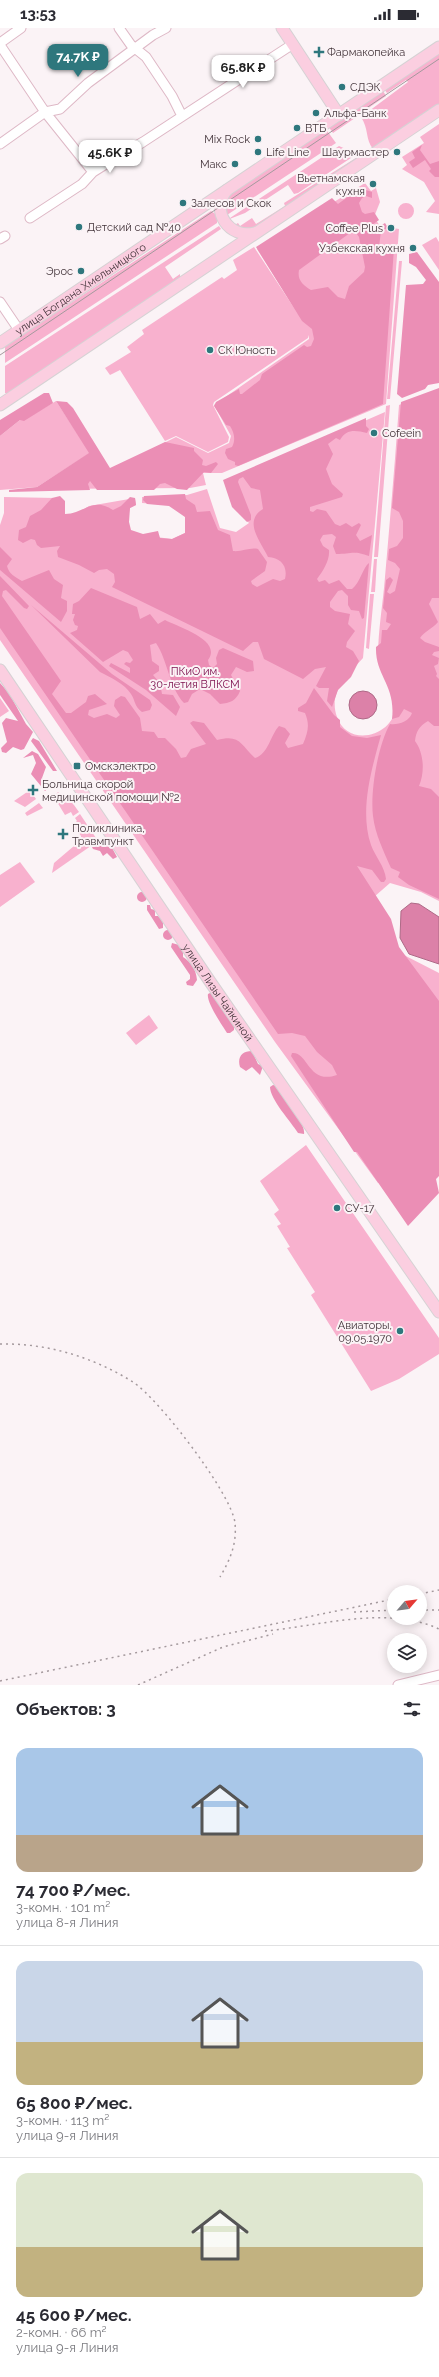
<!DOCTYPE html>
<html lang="ru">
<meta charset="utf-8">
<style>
:root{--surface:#fff;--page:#f7f7f7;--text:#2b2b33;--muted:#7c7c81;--line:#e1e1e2;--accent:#2e777d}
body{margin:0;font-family:Raleway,sans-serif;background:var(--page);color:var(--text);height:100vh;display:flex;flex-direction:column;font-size:15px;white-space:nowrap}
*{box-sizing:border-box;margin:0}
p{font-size:13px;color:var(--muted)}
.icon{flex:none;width:22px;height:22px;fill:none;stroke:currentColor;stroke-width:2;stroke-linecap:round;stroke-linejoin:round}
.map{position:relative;height:1657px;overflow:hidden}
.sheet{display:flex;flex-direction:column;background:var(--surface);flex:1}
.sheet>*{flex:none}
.needle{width:26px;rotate:62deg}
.buttons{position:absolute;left:387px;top:1557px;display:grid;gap:8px}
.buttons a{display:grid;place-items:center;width:40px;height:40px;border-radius:50%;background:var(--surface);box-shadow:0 2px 10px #0003;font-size:20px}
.price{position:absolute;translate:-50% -34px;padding:0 9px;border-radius:8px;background:#fff;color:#222;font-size:13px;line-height:26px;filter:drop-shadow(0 1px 2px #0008)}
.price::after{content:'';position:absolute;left:50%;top:24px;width:12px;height:9px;margin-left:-6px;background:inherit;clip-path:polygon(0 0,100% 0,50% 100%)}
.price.active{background:var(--accent);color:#fff}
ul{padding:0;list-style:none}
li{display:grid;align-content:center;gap:8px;height:212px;padding:0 16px}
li+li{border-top:1px solid var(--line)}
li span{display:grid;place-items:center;height:124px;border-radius:12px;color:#555}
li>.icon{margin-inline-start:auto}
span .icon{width:72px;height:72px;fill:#fffc;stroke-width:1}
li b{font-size:17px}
h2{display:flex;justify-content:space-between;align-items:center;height:48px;padding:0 16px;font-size:17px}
.status{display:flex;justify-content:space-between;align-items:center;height:28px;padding:0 20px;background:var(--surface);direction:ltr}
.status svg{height:11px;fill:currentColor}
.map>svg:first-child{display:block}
.green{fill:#f8b1ce}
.forest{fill:#eb8eb5;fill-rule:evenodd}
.water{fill:#dc81a8;stroke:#ae6a87}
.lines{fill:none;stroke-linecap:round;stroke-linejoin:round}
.minor-casing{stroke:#deb8c6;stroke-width:11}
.major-casing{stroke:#d6d2d4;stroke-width:13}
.minor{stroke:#fff;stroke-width:9}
.major{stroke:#fbcee0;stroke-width:11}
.tram{stroke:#a4999d;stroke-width:1}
.rail{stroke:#a4999d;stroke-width:1.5;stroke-dasharray:2 4;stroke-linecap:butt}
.poi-dot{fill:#2e777d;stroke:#fbf3f6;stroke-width:1.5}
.labels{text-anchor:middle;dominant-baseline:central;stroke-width:4;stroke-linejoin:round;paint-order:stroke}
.poi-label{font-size:11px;fill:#43343a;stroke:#fbf3f6;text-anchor:start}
.street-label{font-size:11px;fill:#43343a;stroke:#fbf3f6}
.park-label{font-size:11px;fill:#7a0b4a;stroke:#fbf3f6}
</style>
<div class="status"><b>13:53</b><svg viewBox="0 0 49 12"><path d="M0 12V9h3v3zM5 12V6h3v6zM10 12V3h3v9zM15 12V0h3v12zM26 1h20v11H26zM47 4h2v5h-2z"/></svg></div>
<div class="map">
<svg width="439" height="1657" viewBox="0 0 439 1657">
<rect width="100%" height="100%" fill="#fbf3f6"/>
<path class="green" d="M439 25V77L373 121C365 111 369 101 361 89L408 54 406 52 387 65 384 61Z
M382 61 386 68 358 87 354 81Z
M351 83 355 90 333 105 328 98Z
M439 96V186L426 184 435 173 424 154 402 141 407 137 402 129 424 115 420 109Z
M325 100 336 115 224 189 226 169Z
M339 118 357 126 298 165 294 166 288 157 245 185 227 192Z
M359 128H361L255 200 250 201 233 198 238 195 240 198 252 190 256 196 285 178 284 175Z
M365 155 371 163 376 160 380 174 374 189 380 198 399 201 386 376 222 445H203L206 457 190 460 41 461 106 444 176 409 208 425 229 415 231 408 214 377 309 311V307L308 310 214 374 213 377 229 409 228 414 208 424 176 408 165 413 120 342 110 347 105 340 131 324 127 319 144 306 142 302 222 249 224 251 237 242 233 232 254 219 300 289 257 221Z
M398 183a8 8 0 1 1 16 0a8 8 0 1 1-16 0Z
M211 183 217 187V195L5 335V318Z
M219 198 221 201 165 239 173 251 180 246V250L8 366 5 365V338Z
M436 209 439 214V242L422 217Z
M399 233H402L390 371H387Z
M439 362V873L421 864 390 855 374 869 396 923 439 945V1112L378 1155 275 1014 0 612V497L4 485V469L56 470 57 487 73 488 89 478 135 470 136 477 130 480C128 489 126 498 132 506L172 511 185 505 187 495 186 488 169 477 142 475V469L187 467 207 461 220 500 236 504 249 495 233 477 225 454 385 384 363 630C347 648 328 664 337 689 348 721 396 708 396 676 396 660 379 644 378 628 378 602 383 575 385 549 390 492 395 434 399 377Z
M56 373 90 425 37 459 0 462V408L20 392H24Z
M390 377 378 529H374L386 378Z
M374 531H377L375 564H371Z
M370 566H374L369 621 366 620Z
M0 670 9 683 0 689Z
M30 762 36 771 25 779 14 773Z
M58 764 62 769 66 766 79 784 73 788 71 784 65 787 54 769Z
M39 775 43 780 27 788 25 785Z
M80 786 98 813 52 845 54 835 81 812V808L73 797 77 793 75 790Z
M20 834 35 854 0 879V847Z
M149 987 158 1000 136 1017 126 1005Z
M306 1117 439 1310V1326L399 1351 371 1363 311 1267 315 1264 287 1220 290 1219 277 1198 281 1196 274 1186 279 1182 260 1153Z"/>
<path class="forest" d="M422 117 420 122 430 136 439 133V149H435L429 143 431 141 425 132 413 140 409 134 415 130 412 124Z
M360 160 372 164V170L366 168 362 170 359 175 362 184 365 186 374 184 379 192 372 197 375 201 385 195 388 200 381 203 379 219 394 220 383 376 238 438 235 437V434L228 431 225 425 226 421 232 419C236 412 234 404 230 398L226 397 214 378 216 374 239 361 240 366H242L260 352 262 346 304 317 307 319 311 318 314 311 312 301 302 293 256 219 332 170 338 176ZM354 202 359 209 365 239 364 244 349 258 345 271 338 269 328 259 311 262C303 257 297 252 299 242Z
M417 224 439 254V355L428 357 425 361 402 370 397 366 406 257 423 256 426 252 416 239 409 235V226Z
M439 360V570H432L429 576 438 594C432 601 425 603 420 610L425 614 439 619V623L434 624 432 627 439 630 438 636 434 638 437 646 436 648 439 651V698H434L428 693C419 698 416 704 415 713 424 725 425 744 419 758L431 761 439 769V871L409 857 398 849 400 844 391 840C384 824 375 806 373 788 370 763 378 717 390 696 398 697 409 694 412 685L404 681 399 689 392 691C396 657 375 648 376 619L381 615 382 602H387L391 596 386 594 387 585 383 580 386 552 390 549 393 552 387 564 390 566 395 563 400 541 395 535 388 532 389 521 397 518 403 510V493L399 484 392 480 401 374Z
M44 365H49L53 375 24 393 20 392 0 408V392Z
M56 373 67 374 73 380 110 440 165 414 194 420V423L203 432 202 437 206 438 216 434 218 436 211 445 204 444 187 462 177 461 165 455 160 456 154 462H97L90 453 88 456 90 462 9 464V462L37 459 89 425Z
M366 390V398L369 401 367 405C355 402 346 401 340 412L336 410 328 416 333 426 326 441 332 456 343 466 342 469 310 479V483L313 484 317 481 326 483 335 496 340 498 346 495 352 499 359 495 361 497 356 507 360 513 372 507 369 528C353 522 351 526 336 526L333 518 336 509 332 506 323 507 320 512 323 518 329 522C330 532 323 543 317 551L319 554 325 552 329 556 339 552 347 561H352C360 555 363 539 369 535L364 590 362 591 359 583 351 582 348 577V568L342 562 338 563 330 574V579L335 583 350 586 348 596 355 603 347 614 346 619 353 623 359 633 351 649 338 662 332 679 327 673 329 660H319L316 658 326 639 315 641 303 651 264 631 258 614H253L243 623 112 559 115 554 114 546 107 541 99 542 94 545 79 537 58 529 57 523 60 518 41 520 37 517 35 512 31 511 23 515 18 512 19 502 26 499 30 488 41 482 52 470 60 468 65 473V486C84 486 92 468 113 482L121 478 130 469 135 470 136 477 130 480 129 494 131 502 143 506 158 503 160 510 172 511 185 505V489L169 478 147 476 143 472 144 468 185 466 186 471 195 477 197 484 210 483 218 502 230 507 233 523C242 524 250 519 258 521L267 534 265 543 251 553 252 556 257 559 273 551 280 553 285 551C288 538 281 530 268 529 260 513 243 493 263 481L260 462 251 460 243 449 239 451 238 454 251 487V492L247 494 232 479 223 452Z
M0 519 12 531 7 538C9 546 15 549 22 553L49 542 54 551 63 557 61 570 67 573V583L61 594 0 542Z
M0 548 29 578 27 581 24 580 6 562 3 563 2 568 61 653 52 666 66 685H71L86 674 88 668 95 666 107 676 89 682 88 687 94 690 107 686 116 690 120 687 114 678 115 672 121 668 125 669 140 690 142 703 154 704 158 710H165L176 721 181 730 186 729 191 721 206 716 190 695 193 693 204 695 217 712C240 706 240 716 255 730 268 727 271 706 279 698L285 700 290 706 285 715 288 720 303 716C308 704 310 697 305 685L298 683V680L306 675 314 660 334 687 340 692V699L352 708 367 710 381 707C372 740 359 782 371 817 375 828 385 839 386 851L384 854H381L372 842 357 838 391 891 399 919 439 973V1148L436 1151 439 1165 408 1198 357 1124H354L291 1028 292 1025C308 1023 308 1057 337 1047L332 1037 317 1024 305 1008 292 1005 278 1006 0 600Z
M91 560 137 579 140 591 150 586 158 596 165 592C178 599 223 612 208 632L209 637 213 640 217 636 216 630 219 622 223 620 253 633 254 643 247 644 236 639 231 647 240 663C236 673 230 675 220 676L210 666 200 661 192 666 188 674 184 675C169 659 168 633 156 615L150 617 152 633 159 638V643L153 647 160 655 162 666 173 667 180 679 176 688 146 662 109 638 111 635 130 645V640L124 636 126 634 130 635 133 632 128 624 123 622 103 634 70 605 77 602 78 598 75 597 73 592 75 586H72L73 576 79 573Z
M31 577 112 646 150 672 152 677 150 682 142 684C134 678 136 674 131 666 125 656 110 649 100 644Z
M0 655 9 665 26 696 33 704 24 721 21 722 13 719 6 725 2 724 1 720 7 714 2 695 6 690 18 693 0 667Z
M33 710 39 713 57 743H53L31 713Z
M32 723 38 726 46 739 42 750 51 757 45 763 31 746 36 735 33 727 23 730Z
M98 815 111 818 117 829 113 831 107 825 103 828 100 823 93 821 92 819Z
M137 869a5 5 0 1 1 10 0a5 5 0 1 1-10 0Z
M147 877H150L151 881 155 882V888H158L163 893V900L159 901 147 882Z
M163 907a5 5 0 1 1 10 0a5 5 0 1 1-10 0Z
M172 915 179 917 183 924V929C191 934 196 941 197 952L193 958 187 957 186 954 190 951V947L171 919Z
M212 964 234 997V1002L230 1005H227C222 997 206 974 208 966Z
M252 1023 258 1036 263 1038 260 1047 252 1039 246 1043 240 1039C237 1029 242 1023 252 1023Z
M273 1057 278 1058C284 1068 306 1095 304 1106L298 1105C291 1094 270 1071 270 1059Z"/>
<path class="water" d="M349 677a14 14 0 1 1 28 0a14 14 0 1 1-28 0Z
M411 875 419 876 439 889V936L409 926 400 910 401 883Z"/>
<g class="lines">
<g class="minor-casing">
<path id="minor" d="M119 0 131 17 146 29 172 68 182 88
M0 15 21 0
M0 17 45 84 93 144
M0 116 45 84 60 81 88 55 153 7 166 0
M30 190 82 156 93 144 109 134 143 114 293 16
M0 211 5 208
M0 274 19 302
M398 1657 439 1647"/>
</g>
<g class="major-casing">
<g id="major">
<path d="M282 0 339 87"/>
<path d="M227 162C209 183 230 211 254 205"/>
<path id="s1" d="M0 315 439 19"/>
<path d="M0 377 439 82"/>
<path id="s2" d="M0 642 211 955 439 1284"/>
</g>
</g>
<use href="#minor" class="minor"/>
<use href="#major" class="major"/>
<path class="tram" d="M0 327 439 31"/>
<path class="rail" d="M0 1316C47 1315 93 1329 133 1354 158 1370 232 1466 235 1495 237 1516 230 1532 220 1549
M420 1566 439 1562
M420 1582H439
M354 1584 394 1582
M265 1603C320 1598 387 1577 439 1601
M0 1653 394 1571
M138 1657 223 1619 273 1606"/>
</g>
<g class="poi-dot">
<path d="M317 18h4v4h4v4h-4v4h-4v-4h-4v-4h4z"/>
<circle cx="342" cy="59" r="4"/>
<circle cx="316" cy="85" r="4"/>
<circle cx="297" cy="100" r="4"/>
<circle cx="258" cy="111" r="4"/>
<circle cx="258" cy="124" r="4"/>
<circle cx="397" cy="124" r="4"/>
<circle cx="235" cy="136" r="4"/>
<circle cx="373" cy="156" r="4"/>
<circle cx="183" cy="175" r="4"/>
<circle cx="79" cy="199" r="4"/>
<circle cx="391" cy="200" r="4"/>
<circle cx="413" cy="220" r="4"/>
<circle cx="81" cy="243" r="4"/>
<circle cx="210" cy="322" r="4"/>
<circle cx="374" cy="405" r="4"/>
<rect x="73" y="734" width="8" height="8" rx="2"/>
<path d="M31 756h4v4h4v4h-4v4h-4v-4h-4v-4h4z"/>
<path d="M61 800h4v4h4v4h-4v4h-4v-4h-4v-4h4z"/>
<circle cx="337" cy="1180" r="4"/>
<circle cx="400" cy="1303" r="4"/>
</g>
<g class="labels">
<g class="poi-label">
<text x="327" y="24">Фармакопейка</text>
<text x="350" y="59">СДЭК</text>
<text x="324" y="85">Альфа-Банк</text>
<text x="305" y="100">ВТБ</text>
<text x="250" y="111" text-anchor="end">Mix Rock</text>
<text x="266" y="124">Life Line</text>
<text x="389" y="124" text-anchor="end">Шаурмастер</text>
<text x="227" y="136" text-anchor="end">Макс</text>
<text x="365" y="150" text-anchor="end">Вьетнамская<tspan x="365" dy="13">кухня</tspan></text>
<text x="191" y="175">Залесов и Скок</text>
<text x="87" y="199">Детский сад №40</text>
<text x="383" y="200" text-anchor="end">Coffee Plus</text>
<text x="405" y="220" text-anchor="end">Узбекская кухня</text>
<text x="73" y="243" text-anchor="end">Эрос</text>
<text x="218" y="322">СК Юность</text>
<text x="382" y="405">Cofeein</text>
<text x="85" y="738">Омскэлектро</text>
<text x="42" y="756">Больница скорой<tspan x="42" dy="13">медицинской помощи №2</tspan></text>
<text x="72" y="800">Поликлиника,<tspan x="72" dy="13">Травмпункт</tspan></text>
<text x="345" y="1180">СУ-17</text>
<text x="392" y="1297" text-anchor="end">Авиаторы,<tspan x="392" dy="13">09.05.1970</tspan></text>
</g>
<g class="street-label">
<text stroke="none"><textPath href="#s1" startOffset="97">улица Богдана Хмельницкого</textPath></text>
<text stroke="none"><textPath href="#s2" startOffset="389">улица Лизы Чайкиной</textPath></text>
</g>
<g class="park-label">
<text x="195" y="643">ПКиО им.<tspan x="195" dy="13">30-летия ВЛКСМ</tspan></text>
</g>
</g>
</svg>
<div class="buttons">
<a><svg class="needle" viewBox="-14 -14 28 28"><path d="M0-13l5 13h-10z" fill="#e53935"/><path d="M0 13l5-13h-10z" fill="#7c7c81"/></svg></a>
<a><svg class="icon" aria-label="layers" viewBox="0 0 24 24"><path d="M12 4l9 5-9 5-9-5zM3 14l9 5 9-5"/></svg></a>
</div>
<b class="price active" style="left:78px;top:50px">74.7K ₽</b>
<b class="price" style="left:243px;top:61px">65.8K ₽</b>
<b class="price" style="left:110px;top:146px">45.6K ₽</b>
</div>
<section class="sheet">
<h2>Объектов: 3<svg class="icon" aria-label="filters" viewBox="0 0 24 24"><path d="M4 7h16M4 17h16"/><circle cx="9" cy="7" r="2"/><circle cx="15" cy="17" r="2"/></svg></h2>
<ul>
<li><span style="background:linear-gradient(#a9c7e8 70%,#b9a48a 0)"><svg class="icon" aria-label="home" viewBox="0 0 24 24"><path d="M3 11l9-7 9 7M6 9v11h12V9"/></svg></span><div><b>74 700 ₽/мес.</b><p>3-комн. · 101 m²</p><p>улица 8-я Линия</p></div></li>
<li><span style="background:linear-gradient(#c9d6e8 65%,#c2b280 0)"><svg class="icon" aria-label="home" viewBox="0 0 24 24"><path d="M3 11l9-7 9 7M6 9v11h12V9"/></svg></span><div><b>65 800 ₽/мес.</b><p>3-комн. · 113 m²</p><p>улица 9-я Линия</p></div></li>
<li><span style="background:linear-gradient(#dfe7d0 60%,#c2b280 0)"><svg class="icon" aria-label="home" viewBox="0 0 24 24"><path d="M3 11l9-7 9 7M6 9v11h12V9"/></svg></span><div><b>45 600 ₽/мес.</b><p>2-комн. · 66 m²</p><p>улица 9-я Линия</p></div></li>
</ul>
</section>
